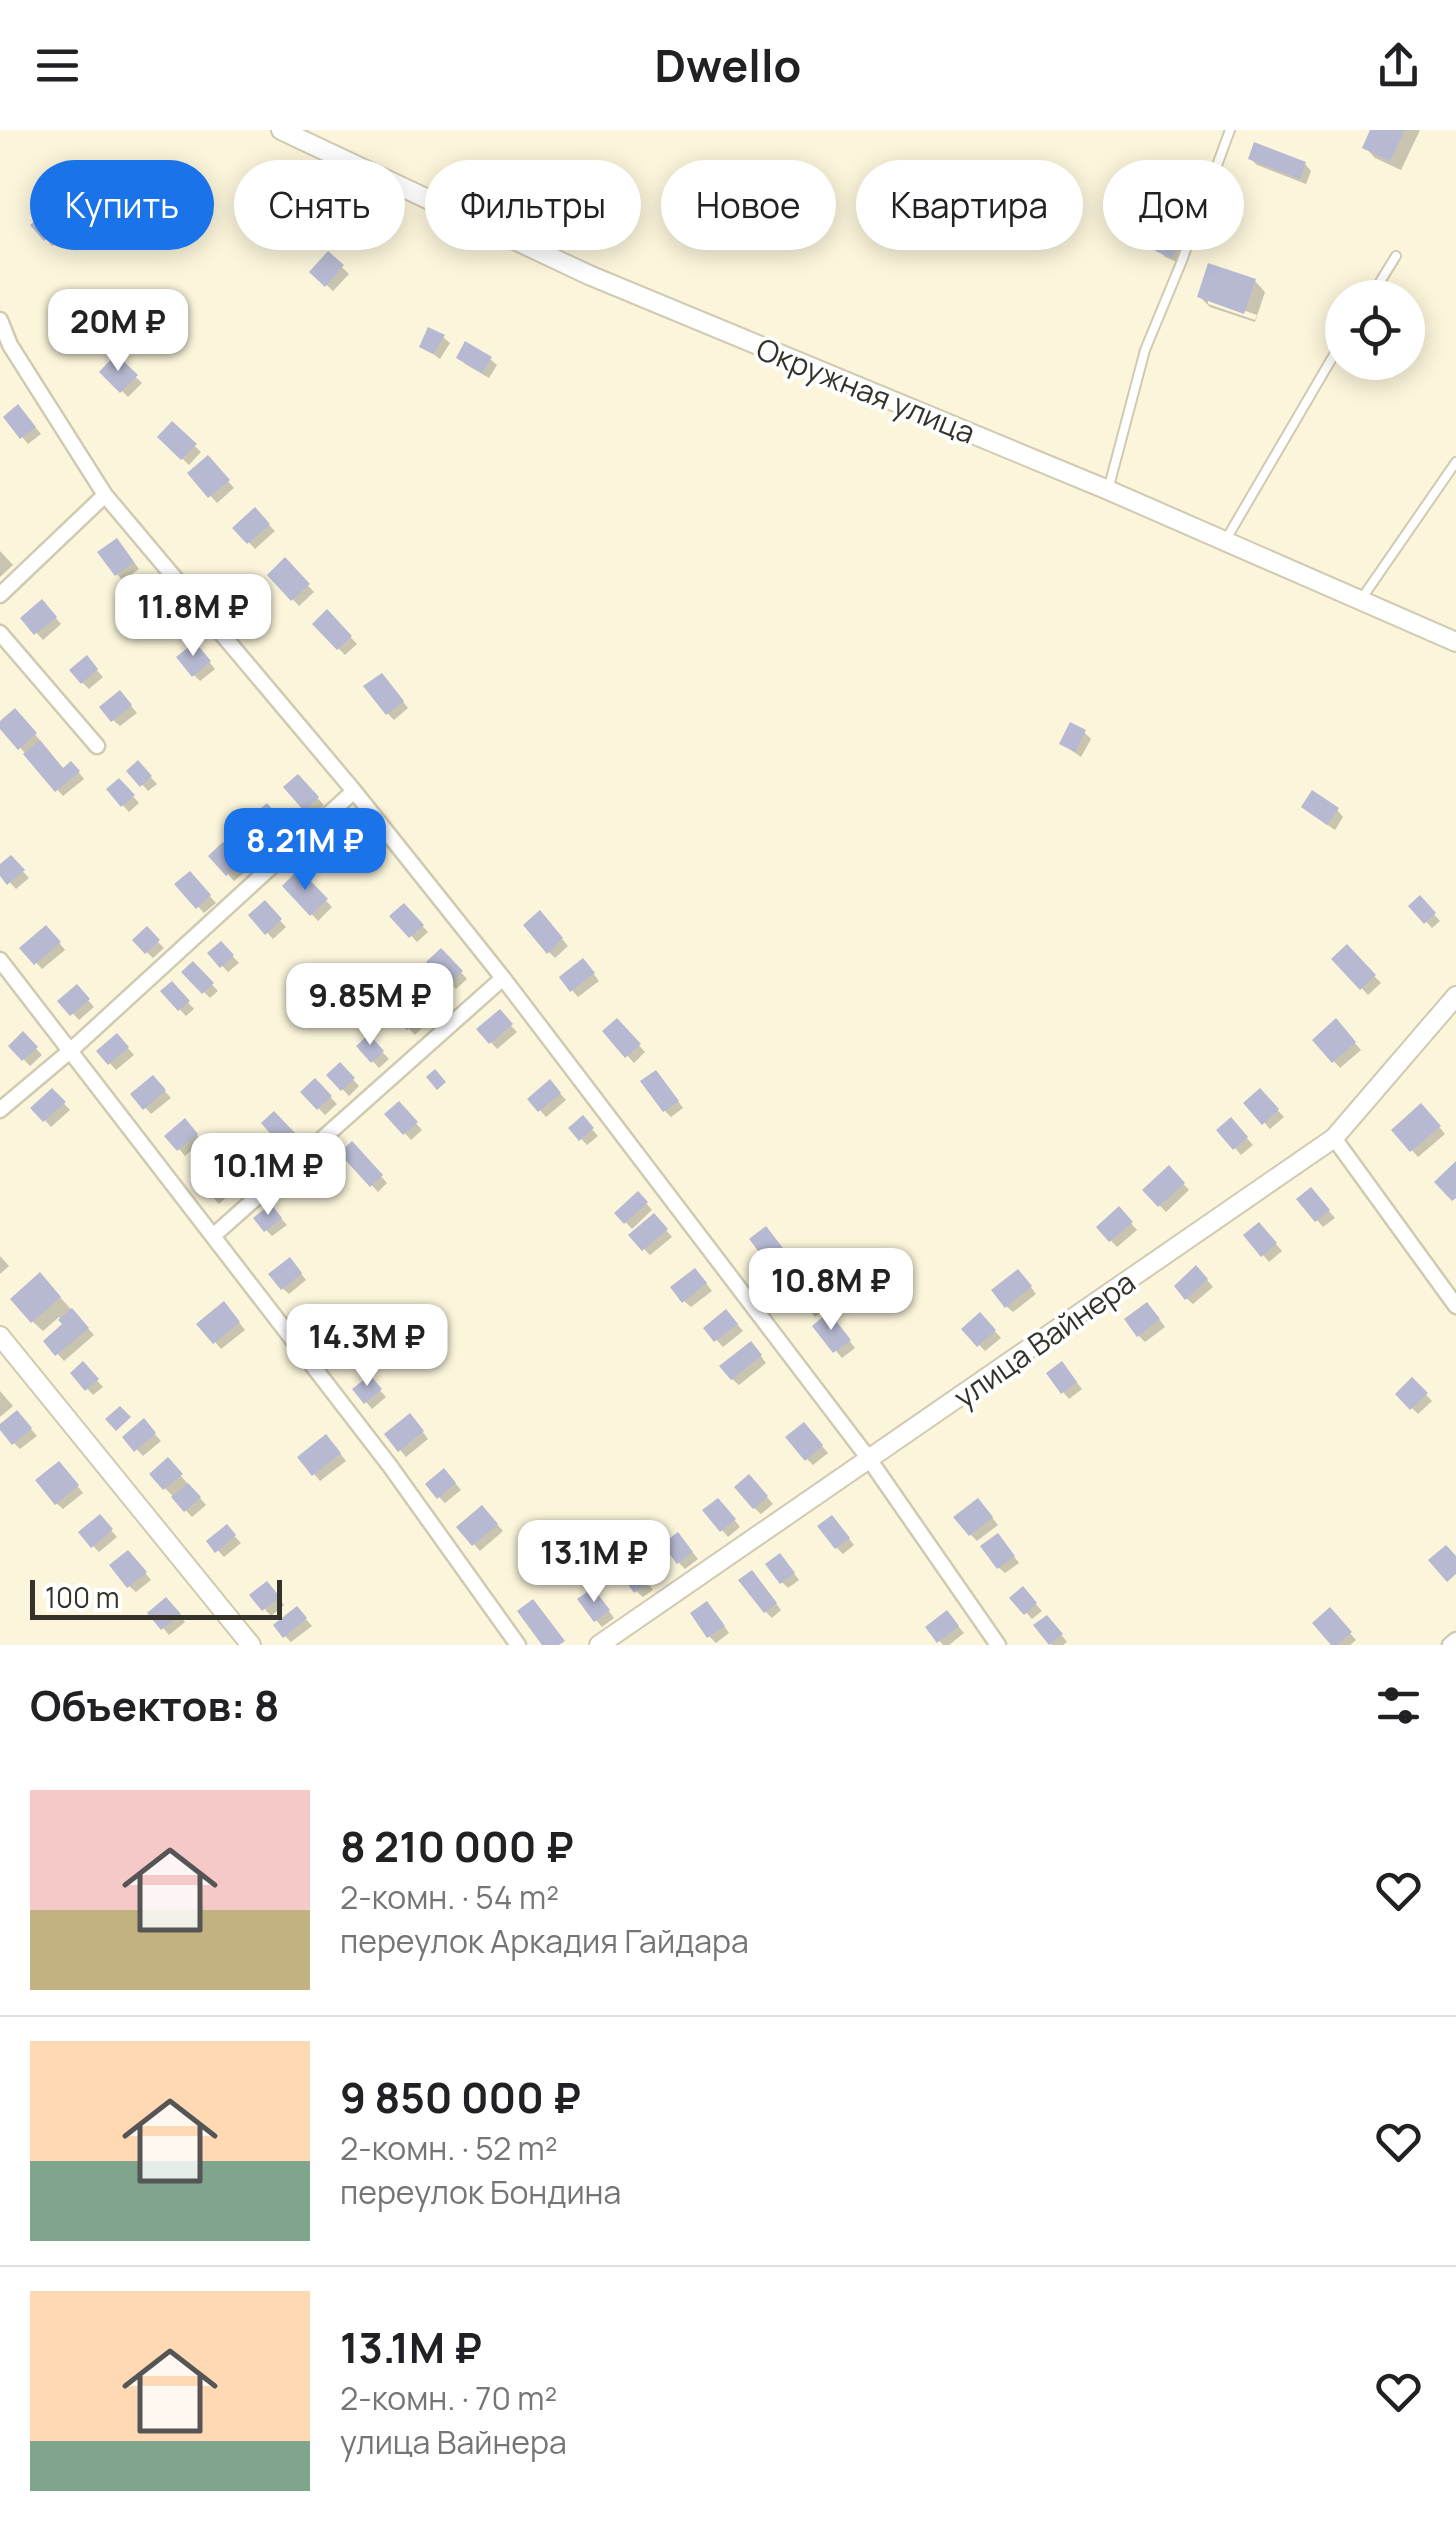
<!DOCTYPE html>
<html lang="ru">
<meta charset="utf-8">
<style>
:root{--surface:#fff;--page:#f6f6f6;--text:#202124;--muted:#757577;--line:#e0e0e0;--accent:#1a73e8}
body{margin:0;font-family:Manrope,sans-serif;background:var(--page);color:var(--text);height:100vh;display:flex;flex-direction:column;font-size:38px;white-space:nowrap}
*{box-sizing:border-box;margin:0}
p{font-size:32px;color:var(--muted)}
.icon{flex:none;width:55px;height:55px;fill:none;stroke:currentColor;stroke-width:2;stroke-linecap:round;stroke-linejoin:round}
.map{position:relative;height:1515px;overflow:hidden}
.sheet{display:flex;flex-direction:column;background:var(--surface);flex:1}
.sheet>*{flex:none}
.guide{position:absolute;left:30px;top:30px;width:1398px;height:90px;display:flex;gap:20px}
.tools{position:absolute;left:1325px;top:150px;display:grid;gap:20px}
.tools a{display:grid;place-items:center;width:100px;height:100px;border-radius:50%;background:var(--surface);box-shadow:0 5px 25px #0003;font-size:50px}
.scale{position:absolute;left:30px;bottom:25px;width:252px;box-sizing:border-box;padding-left:10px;border:5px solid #353329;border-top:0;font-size:28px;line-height:35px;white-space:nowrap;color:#353329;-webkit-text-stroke:8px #fff;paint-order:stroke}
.price{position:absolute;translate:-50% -85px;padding:0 22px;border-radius:20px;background:#fff;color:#222;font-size:32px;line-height:65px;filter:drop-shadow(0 2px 5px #0008)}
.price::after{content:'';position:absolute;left:50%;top:60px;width:30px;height:22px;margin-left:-15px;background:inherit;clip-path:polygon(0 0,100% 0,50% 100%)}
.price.on{background:var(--accent);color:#fff}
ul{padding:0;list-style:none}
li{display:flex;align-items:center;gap:30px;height:250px;padding:0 30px}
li+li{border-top:2px solid var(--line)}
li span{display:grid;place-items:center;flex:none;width:280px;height:200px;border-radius:0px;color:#555}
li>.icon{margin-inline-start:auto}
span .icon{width:120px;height:120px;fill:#fffc;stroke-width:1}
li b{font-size:42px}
h2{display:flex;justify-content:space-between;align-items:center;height:120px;padding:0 30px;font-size:42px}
.chip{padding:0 35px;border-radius:45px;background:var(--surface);box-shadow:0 5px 25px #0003;font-size:35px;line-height:90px}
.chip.on{background:var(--accent);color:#fff}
header{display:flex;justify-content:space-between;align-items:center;height:130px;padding:0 30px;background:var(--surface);font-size:45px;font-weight:700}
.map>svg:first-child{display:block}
.shadow{fill:#0003;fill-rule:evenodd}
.building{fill:#b6b9d1}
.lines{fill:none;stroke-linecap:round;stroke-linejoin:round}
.service-casing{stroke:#d0cab1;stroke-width:12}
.minor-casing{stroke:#d0cab1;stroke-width:19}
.tertiary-casing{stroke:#d0cab1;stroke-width:22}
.service{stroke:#fff;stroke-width:8}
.minor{stroke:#fff;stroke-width:14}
.tertiary{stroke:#fff;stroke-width:18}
.labels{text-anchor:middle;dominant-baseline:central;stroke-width:8;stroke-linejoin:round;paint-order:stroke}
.street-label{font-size:30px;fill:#353329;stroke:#fff}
</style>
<header><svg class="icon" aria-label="menu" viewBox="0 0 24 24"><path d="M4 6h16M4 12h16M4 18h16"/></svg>Dwello<svg class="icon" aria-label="share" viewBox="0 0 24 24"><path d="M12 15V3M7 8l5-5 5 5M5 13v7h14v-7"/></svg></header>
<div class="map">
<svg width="1456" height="1515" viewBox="0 0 1456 1515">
<rect width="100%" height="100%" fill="#fbf5db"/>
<path class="shadow" d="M1373 0H1420L1401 40 1375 28 1365 17Z
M1251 29 1305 34 1311 41 1306 54 1257 35Z
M60 72 78 93 52 116 34 95Z
M1164 107 1179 114 1185 120 1179 133 1165 127 1158 120Z
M329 125 349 144 333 161 313 142Z
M1255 151 1265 162 1255 192 1210 177 1199 166ZM1208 168 1257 185 1255 190 1208 174Z
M88 190 106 212 93 224 67 196Z
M443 207 450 213 440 229 422 216Z
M459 227 490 229 497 235 489 248 465 234Z
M116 228 142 253 128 267 103 242Z
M24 284 41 304 28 314 6 288Z
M172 294 201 322 189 335 160 307Z
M208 328 234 358 217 373 190 343Z
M255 381 275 401 255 419 236 398Z
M123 417 139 439 123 451 117 444Z
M0 421 13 435 0 447Z
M285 431 314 462 299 476 270 445Z
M162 469 180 490 165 503 159 496Z
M48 479 61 494 43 510 23 488Z
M327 483 357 514 345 525 315 494Z
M201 522 215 539 200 551 194 545Z
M86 528 103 547 89 559 82 552Z
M388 552 408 578 394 590 388 584Z
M126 570 137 583 120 596 113 590Z
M21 587 64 640H77L84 649 63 666 0 595Z
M1084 602 1091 609 1081 627 1062 614Z
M138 634 157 654 148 661 130 641Z
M298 647 324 675 312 686 286 657Z
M119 651 139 673 129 682 109 660Z
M266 676 288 700 275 712 253 688Z
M1337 680 1343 687 1335 700 1310 683Z
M361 711 378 731 367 741 361 735Z
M223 716 246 741 234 751 212 726Z
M11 728 29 748 16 759 0 742V738Z
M299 743 332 777 318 791 285 756Z
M190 744 216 773 204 783 178 755Z
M1420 769 1440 791 1432 798 1412 776Z
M264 773 286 797 273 809 251 785Z
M404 776 428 802 417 812 393 786Z
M546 790 568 816 555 828 549 822Z
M146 800 164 818 153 828 135 811Z
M53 805 65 820 42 839 23 818Z
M221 814 239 833 228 842 210 823Z
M1347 818 1381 853 1368 865 1335 829Z
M441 821 467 849 456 859 430 832Z
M193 835 218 861 210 868 185 843Z
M589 838 599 851 578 867 572 860Z
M171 854 194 879 186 886 163 862Z
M77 857 94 877 79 890 61 871Z
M404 870 426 894 415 905 392 881Z
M499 883 517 902 497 919 480 900Z
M617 891 645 922 634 933 605 901Z
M1336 892 1361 920 1340 938 1315 910Z
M23 905 42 925 30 936 11 916Z
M117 906 134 925 116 940 100 922Z
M369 908 389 929 379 938 359 916Z
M340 935 359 956 349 966 329 945Z
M153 948 171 968 151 984 134 965Z
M662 949 683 978 671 987 665 981Z
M315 951 337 974 325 985 303 962Z
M550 952 566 970 546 987 530 969Z
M52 961 70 980 51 997 34 978Z
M1260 961 1284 987 1270 999 1247 973Z
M399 974 422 1000 411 1010 387 984Z
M1428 983 1445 1004 1418 1027 1394 1000Z
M274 984 299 1011 289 1020 265 993Z
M583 989 598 1006 587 1015 572 999Z
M1237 997 1253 1015 1241 1025 1220 1000Z
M191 998 202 1011 185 1026 179 1019Z
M352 1014 387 1053 378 1062 342 1023Z
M220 1038 238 1057 219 1074 201 1055Z
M1169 1038 1189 1060 1166 1082 1145 1060Z
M638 1064 652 1080 632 1099 617 1083Z
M1317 1067 1335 1088 1323 1097 1300 1070Z
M1119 1080 1137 1100 1117 1117 1099 1098Z
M277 1084 287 1095 272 1106 266 1100Z
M660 1093 672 1107 650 1125 644 1119Z
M1265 1101 1282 1121 1269 1132 1247 1106Z
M772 1105 794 1134 780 1144 774 1137Z
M0 1126 9 1136 0 1144Z
M296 1137 306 1150 289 1164 282 1158Z
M1203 1145 1213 1157 1193 1174 1186 1168Z
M701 1147 712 1161 691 1177 684 1171Z
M1024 1148 1036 1164 1013 1182 1006 1176Z
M50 1156 94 1205 64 1231 46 1211 66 1195 59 1187 43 1201 32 1191Z
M813 1162 826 1179 815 1187 796 1164Z
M230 1181 245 1200 221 1219 200 1194Z
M1153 1181 1165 1197 1145 1212 1138 1205Z
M980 1185 1001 1208 985 1221 964 1199Z
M732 1188 743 1201 723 1217 706 1198Z
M835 1192 855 1218 842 1228 815 1196Z
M757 1221 766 1233 739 1255 732 1249Z
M83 1235 103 1257 93 1265 73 1243Z
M1068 1241 1082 1259 1069 1269 1063 1262Z
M369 1248 386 1267 372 1279 356 1260Z
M1412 1250 1432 1271 1418 1284 1398 1264Z
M0 1261 13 1276 0 1287Z
M23 1290 37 1306 20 1319 14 1313Z
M144 1292 161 1311 143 1326 126 1308Z
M416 1293 428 1309 406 1327 388 1305Z
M810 1302 828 1323 813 1335 807 1329Z
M333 1314 346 1331 320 1351 314 1344Z
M168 1331 206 1375 192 1387 152 1344Z
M65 1340 83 1363 63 1379 56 1373Z
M450 1347 461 1360 445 1373 439 1367Z
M755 1353 773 1374 761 1384 754 1378Z
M724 1377 740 1397 728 1407 722 1400Z
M984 1377 998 1395 977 1411 970 1404Z
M488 1384 503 1401 480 1421 459 1397Z
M106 1394 117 1407 99 1422 93 1416Z
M838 1395 854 1415 843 1424 837 1418Z
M226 1397 241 1413 224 1427 209 1411Z
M684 1412 698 1429 685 1439 679 1433Z
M1004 1413 1019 1433 1005 1443 998 1437Z
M134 1429 151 1450 136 1462 129 1456Z
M786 1433 799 1450 788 1458 782 1452Z
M639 1441 653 1460 643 1467 636 1461Z
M758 1450 781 1480 772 1488 765 1481Z
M273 1460 284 1475 271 1486 253 1466Z
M1023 1460 1042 1481 1032 1489 1013 1468Z
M599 1467 614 1488 602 1497 596 1490Z
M166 1471 185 1492 169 1505 151 1484Z
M713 1480 729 1503 716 1513 709 1506Z
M1330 1481 1356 1510 1350 1515H1335Z
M303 1486 312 1496 291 1512 285 1506Z
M953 1490 964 1503 949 1515H943L929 1498Z
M1053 1494 1067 1512 1063 1515H1052L1037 1496Z"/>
<path class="building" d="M1370 0H1405L1390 31 1362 18Z
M1254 12 1306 32 1300 49 1248 29Z
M60 69 74 85 44 111 30 95Z
M1163 104 1180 111 1172 128 1155 121Z
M328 121 344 135 325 157 309 142Z
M1208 133 1256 149 1244 184 1197 167Z
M82 180 102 205 85 220 64 196Z
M428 197 445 205 433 224 419 217Z
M465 211 492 227 482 243 456 228Z
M116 224 138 245 120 263 99 242Z
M18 274 36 297 20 309 3 287Z
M172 291 197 314 181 330 157 307Z
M208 325 230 350 208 368 187 343Z
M255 377 270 394 247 414 232 398Z
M117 408 134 432 115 446 97 422Z
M285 427 310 454 291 471 267 445Z
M156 459 176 483 157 498 137 474Z
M42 469 57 487 34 505 20 488Z
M327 479 352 506 337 520 312 494Z
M195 512 211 531 192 547 176 527Z
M87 525 98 539 81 554 69 540Z
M382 543 404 571 386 585 363 556Z
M120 560 132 575 111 592 99 577Z
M15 578 37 603 18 620 0 599V591Z
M1070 592 1086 600 1075 622 1059 614Z
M40 610 63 638 71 631 80 641 55 662 23 624Z
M138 630 152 646 140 657 126 641Z
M298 644 319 667 304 681 283 657Z
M119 648 135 665 121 677 106 659Z
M1312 660 1339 678 1327 695 1301 677Z
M267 673 284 692 267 707 249 688Z
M354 701 374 724 359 736 340 714Z
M223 712 241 733 226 746 208 726Z
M11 725 25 740 7 755 0 746V734Z
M299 739 328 769 310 786 282 756Z
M190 741 211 765 196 779 174 754Z
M1420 765 1436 783 1424 794 1408 776Z
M265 770 282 789 265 805 248 785Z
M404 773 424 795 409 808 389 786Z
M540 780 563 808 547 824 523 795Z
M46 795 61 812 34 835 19 818Z
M147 796 160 810 145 824 132 810Z
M221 811 234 825 220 838 207 823Z
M1347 814 1376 845 1360 860 1331 829Z
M441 818 463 841 448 855 426 832Z
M583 828 595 843 570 862 559 847Z
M193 831 214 853 202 864 181 842Z
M172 851 190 871 178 881 160 861Z
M77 854 90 869 70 886 57 871Z
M404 867 422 886 407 900 389 881Z
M500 879 513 894 489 914 476 899Z
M617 888 641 914 625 928 602 901Z
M1336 888 1356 912 1332 933 1312 910Z
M23 901 38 917 22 931 8 916Z
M117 903 129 917 108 935 96 921Z
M369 904 384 921 371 933 356 916Z
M340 932 355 948 341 961 326 945Z
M435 939 446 952 437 960 426 947Z
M656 940 679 971 663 982 640 951Z
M153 945 166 960 143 980 130 964Z
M315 948 332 966 317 980 300 962Z
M550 949 561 963 538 982 527 969Z
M52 958 66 972 43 992 30 978Z
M1260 958 1279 979 1262 995 1243 973Z
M399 971 418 992 403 1005 384 984Z
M1421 973 1441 996 1410 1022 1391 1000Z
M274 981 295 1003 281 1016 261 993Z
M583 985 594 998 579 1011 568 998Z
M1231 987 1248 1007 1233 1020 1216 1000Z
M185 988 198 1004 177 1021 164 1006Z
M352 1011 383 1045 370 1057 339 1023Z
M1456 1031V1068L1452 1071 1434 1052Z
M220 1035 233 1049 211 1069 198 1055Z
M1169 1035 1185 1053 1158 1077 1142 1060Z
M1311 1057 1330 1080 1315 1092 1296 1069Z
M638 1061 648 1072 624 1094 614 1083Z
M271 1074 282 1088 264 1102 253 1088Z
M1119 1076 1133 1092 1109 1112 1096 1097Z
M654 1083 668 1099 642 1121 628 1105Z
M1259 1092 1277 1113 1261 1127 1243 1105Z
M766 1096 789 1126 772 1139 749 1109Z
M290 1127 302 1143 281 1160 268 1144Z
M1196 1135 1208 1149 1185 1170 1174 1156Z
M695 1138 707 1153 682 1173 670 1157Z
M1018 1139 1032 1156 1005 1178 991 1160Z
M40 1142 61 1167 31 1193 10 1169Z
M807 1152 822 1171 807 1182 793 1163Z
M224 1171 240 1192 213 1214 196 1194Z
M1147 1172 1160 1189 1137 1207 1124 1189Z
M72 1178 89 1198 55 1226 43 1211 62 1194 58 1190Z
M726 1179 738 1194 714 1212 703 1198Z
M829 1182 851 1210 833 1223 812 1196Z
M980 1182 996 1200 977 1217 961 1199Z
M751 1211 762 1225 731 1250 719 1236Z
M83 1231 99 1249 85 1261 70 1243Z
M1062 1231 1077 1252 1061 1264 1046 1243Z
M370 1245 382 1259 364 1274 352 1259Z
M1412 1247 1428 1263 1410 1280 1395 1264Z
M120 1276 131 1287 116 1301 105 1289Z
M17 1280 32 1298 12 1315 0 1300V1294Z
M410 1283 424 1301 398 1322 384 1304Z
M144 1288 156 1303 134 1322 122 1307Z
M804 1292 823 1315 805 1331 785 1307Z
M326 1304 341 1323 312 1346 297 1327Z
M168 1327 183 1344 163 1360 149 1344Z
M59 1331 79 1355 55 1375 35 1350Z
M444 1338 456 1353 437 1369 425 1354Z
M749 1344 768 1366 753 1379 734 1357Z
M188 1353 201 1367 184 1382 171 1367Z
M718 1368 736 1389 720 1402 702 1380Z
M978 1368 993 1387 969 1406 953 1387Z
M482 1375 498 1394 472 1416 456 1397Z
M100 1384 113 1399 91 1418 78 1402Z
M832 1385 850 1408 835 1419 817 1396Z
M227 1394 236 1405 215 1423 206 1411Z
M678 1402 693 1422 677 1434 662 1414Z
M998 1403 1015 1426 997 1439 980 1416Z
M1446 1415 1456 1426V1444L1447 1452 1428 1430Z
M128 1420 147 1442 127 1458 109 1435Z
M780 1423 795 1443 780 1454 765 1434Z
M632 1431 649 1452 634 1463 619 1442Z
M752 1440 777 1473 764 1483 738 1450Z
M267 1451 280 1467 262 1481 249 1465Z
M1023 1456 1037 1473 1024 1485 1009 1468Z
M593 1458 610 1480 594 1492 577 1469Z
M166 1467 181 1484 161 1500 147 1483Z
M533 1469 565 1511 559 1515H542L517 1481Z
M707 1471 725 1496 707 1508 690 1483Z
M297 1476 307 1488 283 1508 273 1495Z
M1330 1477 1352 1502 1337 1515H1331L1312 1493Z
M947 1480 959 1496 937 1513 925 1497Z
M1047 1485 1063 1504 1049 1515 1033 1495Z"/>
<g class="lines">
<g class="service-casing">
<path id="service" d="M1370 168 1396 126
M1108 360 1145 220 1181 133 1230 0
M1225 411 1342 211
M1362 468 1456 332"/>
</g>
<g class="minor-casing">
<path id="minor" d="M0 190 10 215 105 365 354 661 503 848 869 1329 998 1515
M0 465 105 365
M0 503 97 616
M0 830 390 1336 518 1515
M0 980 70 921 354 661
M1334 1008 1456 1176
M213 1106 503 848
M1450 1515 1456 1510"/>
</g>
<g class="tertiary-casing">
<path id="tertiary" d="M281 0 589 145 1108 360 1456 512
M0 1206 251 1515
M599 1515 1334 1008 1456 866"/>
</g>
<use href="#service" class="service"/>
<use href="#minor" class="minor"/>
<use href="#tertiary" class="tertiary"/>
</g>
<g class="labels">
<g class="street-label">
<text transform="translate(866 260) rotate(22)">Окружная улица</text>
<text transform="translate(1044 1209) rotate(-35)">улица Вайнера</text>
</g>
</g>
</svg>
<div class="tools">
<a><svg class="icon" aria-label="locate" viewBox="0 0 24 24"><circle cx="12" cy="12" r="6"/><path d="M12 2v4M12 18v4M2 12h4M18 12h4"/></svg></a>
</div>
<div class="scale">100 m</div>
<b class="price" style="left:118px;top:244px">20M ₽</b>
<b class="price" style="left:193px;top:529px">11.8M ₽</b>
<b class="price on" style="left:305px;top:763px">8.21M ₽</b>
<b class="price" style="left:370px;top:918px">9.85M ₽</b>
<b class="price" style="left:268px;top:1088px">10.1M ₽</b>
<b class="price" style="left:831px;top:1203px">10.8M ₽</b>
<b class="price" style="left:367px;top:1259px">14.3M ₽</b>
<b class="price" style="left:594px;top:1475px">13.1M ₽</b>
<div class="guide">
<a class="chip on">Купить</a>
<a class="chip">Снять</a>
<a class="chip">Фильтры</a>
<a class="chip">Новое</a>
<a class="chip">Квартира</a>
<a class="chip">Дом</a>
</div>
</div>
<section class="sheet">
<h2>Объектов: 8<svg class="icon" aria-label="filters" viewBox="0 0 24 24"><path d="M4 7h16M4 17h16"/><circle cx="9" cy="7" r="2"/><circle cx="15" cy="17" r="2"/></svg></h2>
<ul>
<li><span style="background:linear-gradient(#f6c9c9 60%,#c2b280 0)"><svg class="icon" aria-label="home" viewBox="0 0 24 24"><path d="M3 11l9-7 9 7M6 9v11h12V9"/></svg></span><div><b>8 210 000 ₽</b><p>2-комн. · 54 m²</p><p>переулок Аркадия Гайдара</p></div><svg class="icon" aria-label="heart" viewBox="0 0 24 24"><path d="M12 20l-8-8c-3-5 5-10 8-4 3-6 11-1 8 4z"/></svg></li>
<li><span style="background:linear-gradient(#ffd9b3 60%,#7fa58c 0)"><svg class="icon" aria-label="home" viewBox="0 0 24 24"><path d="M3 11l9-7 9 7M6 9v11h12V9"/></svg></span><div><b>9 850 000 ₽</b><p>2-комн. · 52 m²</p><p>переулок Бондина</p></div><svg class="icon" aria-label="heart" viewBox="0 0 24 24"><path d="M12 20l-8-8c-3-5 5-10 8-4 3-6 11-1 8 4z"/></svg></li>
<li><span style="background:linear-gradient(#ffd9b3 75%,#7fa58c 0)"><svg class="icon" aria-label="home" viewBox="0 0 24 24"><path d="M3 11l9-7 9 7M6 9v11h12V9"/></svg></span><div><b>13.1M ₽</b><p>2-комн. · 70 m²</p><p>улица Вайнера</p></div><svg class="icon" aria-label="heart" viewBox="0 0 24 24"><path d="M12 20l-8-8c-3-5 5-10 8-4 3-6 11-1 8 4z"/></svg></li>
</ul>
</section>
